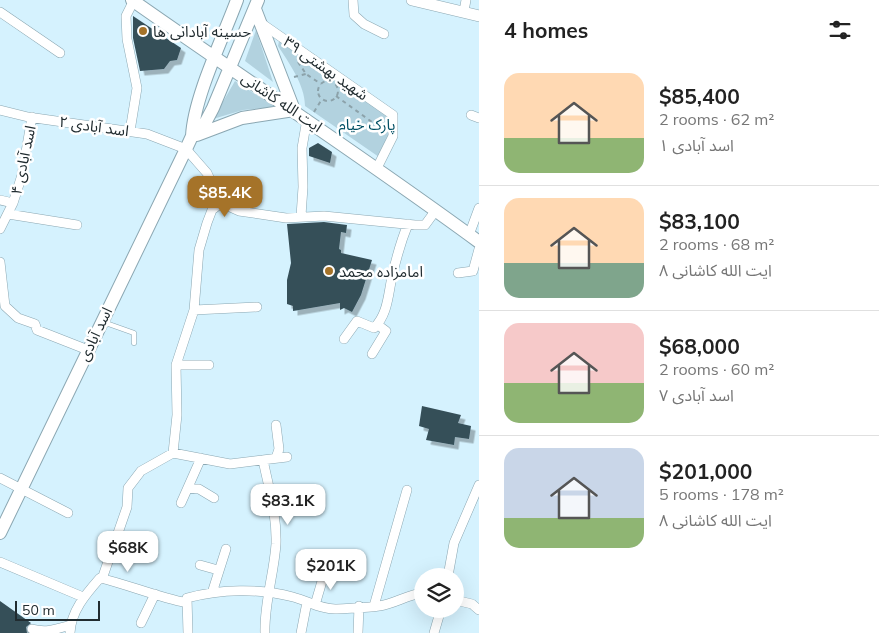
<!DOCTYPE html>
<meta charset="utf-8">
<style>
:root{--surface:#fff;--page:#f6f6f6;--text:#222;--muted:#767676;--line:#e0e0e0;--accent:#a57329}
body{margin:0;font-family:Mulish,"Noto Sans Arabic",sans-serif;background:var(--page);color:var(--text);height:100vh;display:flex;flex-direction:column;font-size:19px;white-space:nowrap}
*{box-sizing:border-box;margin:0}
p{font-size:16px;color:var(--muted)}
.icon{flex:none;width:28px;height:28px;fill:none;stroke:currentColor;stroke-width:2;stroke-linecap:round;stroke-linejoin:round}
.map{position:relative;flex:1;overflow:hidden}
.panel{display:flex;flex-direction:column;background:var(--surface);width:400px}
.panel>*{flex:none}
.controls{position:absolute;left:414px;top:568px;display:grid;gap:10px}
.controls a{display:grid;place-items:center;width:50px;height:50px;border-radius:50%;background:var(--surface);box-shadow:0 5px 20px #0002;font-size:25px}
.scale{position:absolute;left:15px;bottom:12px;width:85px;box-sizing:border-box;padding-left:5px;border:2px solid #212c30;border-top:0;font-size:14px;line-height:18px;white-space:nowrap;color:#212c30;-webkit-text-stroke:4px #fff;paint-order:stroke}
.price{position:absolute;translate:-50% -42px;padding:0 11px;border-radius:10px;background:#fff;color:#222;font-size:16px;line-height:32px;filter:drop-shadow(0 1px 2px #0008)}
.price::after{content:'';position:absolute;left:50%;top:30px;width:15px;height:11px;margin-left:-8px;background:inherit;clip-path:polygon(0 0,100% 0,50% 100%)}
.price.selected{background:var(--accent);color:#fff}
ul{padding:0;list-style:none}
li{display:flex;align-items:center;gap:15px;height:125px;padding:0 25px}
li+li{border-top:1px solid var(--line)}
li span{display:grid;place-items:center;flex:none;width:140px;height:100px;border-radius:15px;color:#555}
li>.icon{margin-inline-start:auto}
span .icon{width:60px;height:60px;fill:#fffc;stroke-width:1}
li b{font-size:21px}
h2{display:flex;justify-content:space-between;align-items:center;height:60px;padding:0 25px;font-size:21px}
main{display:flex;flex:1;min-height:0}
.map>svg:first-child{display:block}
.green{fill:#b2d2df}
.building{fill:#364f59;filter:url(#shadow)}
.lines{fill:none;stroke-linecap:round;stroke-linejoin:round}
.service-casing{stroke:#8ba7b2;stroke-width:5.5}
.minor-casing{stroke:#8ba7b2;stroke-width:10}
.tertiary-casing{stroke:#8ba7b2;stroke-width:12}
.secondary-casing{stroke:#8ba7b2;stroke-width:14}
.path{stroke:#8ca2aa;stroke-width:2;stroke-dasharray:4 4;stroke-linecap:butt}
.service{stroke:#fff;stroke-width:4.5}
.minor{stroke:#fff;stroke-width:9}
.tertiary{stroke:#fff;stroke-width:11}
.secondary{stroke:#fff;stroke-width:12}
.poi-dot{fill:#a57329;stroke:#fff;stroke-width:2}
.labels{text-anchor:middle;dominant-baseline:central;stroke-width:5;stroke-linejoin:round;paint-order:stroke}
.poi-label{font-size:15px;fill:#212c30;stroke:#fff;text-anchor:start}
.street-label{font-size:15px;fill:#212c30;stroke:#fff}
.park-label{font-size:15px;fill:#004f64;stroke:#fff}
</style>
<main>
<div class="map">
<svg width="479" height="633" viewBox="0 0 479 633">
<defs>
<filter id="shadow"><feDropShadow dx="4.5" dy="4.5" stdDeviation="0" flood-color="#0004"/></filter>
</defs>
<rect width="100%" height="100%" fill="#d5f2fe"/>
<path class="green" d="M256 30 273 82 245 61Z
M279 41 390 116V137L379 157 305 106C305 85 289 63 278 46Z
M235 81 275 107 243 110 213 119Z"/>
<path class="building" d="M133 16 181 48 177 60 170 61 164 69 140 71 133 38Z
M318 143 332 152 330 163 309 156V148Z
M324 222 347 225 346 233 341 232 339 249 341 250V253L372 260 361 295 352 312 344 308 340 310V303L293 311V306L287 304V280L291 263 287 224Z
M422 406 461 415 458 423 471 426 469 439 455 437 454 445 426 440 429 429 419 426Z
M0 601 31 623 26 627 27 633H0Z"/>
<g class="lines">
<g class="service-casing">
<path id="service" d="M103 322 134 333V343"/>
</g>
<g class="minor-casing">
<path id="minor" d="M353 0 354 15 364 24 384 34
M464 11 466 0
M0 12 60 53
M261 23 393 115V136L377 168
M0 110 28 117 147 134 186 149 207 173 221 203 239 211 286 218 324 216 415 225H425L436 210
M471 115 479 118
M130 131 137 88 127 39 126 16 134 0
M0 200 13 203
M8 214 77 225
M301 216 303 187 302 148 307 119
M0 229 13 203 22 175 32 117
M469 235 479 208
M0 262 5 306 18 318 35 324 37 330 88 350
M458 273 473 271 479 249
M194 310 257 307
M344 339 357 321 374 328C388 314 388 295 392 277 396 259 401 241 408 224
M372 354 386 331 378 325
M176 365H209
M276 425 279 449 276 458
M173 453 177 415 176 365 194 310 199 250 207 223 212 210 221 203
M263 460C269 489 277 515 276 544 274 574 264 603 265 633
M0 478 68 513
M188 488 199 489 214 498
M181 503 201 458
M0 562 83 597
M200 565 218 570
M448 576 454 543 479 485
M102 579 127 507 128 488 141 471 173 453 230 464 287 457
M212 593 226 549
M455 600 472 604 479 610
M315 605 325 571
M374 606 407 490
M141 623 155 594
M32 629C47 633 56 629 71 625
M70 633C71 611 86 594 100 578 129 585 157 597 187 603
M188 633 187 598C221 589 259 588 293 597 308 601 322 610 337 609 351 608 366 608 379 606 394 604 407 595 422 593
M301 633 307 602
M358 633 359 606
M434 633 441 609"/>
</g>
<g class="tertiary-casing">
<path id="tertiary" d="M412 0 479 16"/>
</g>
<g class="secondary-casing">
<path id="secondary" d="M132 0C247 81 365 158 479 242
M197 135 242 118 294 110 255 9
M192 136C194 97 223 38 237 0
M0 533 186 149 192 136 202 129 213 108 258 0"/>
</g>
<path class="path" d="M298 62 306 74 321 84
M294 77 306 74
M318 91a10 10 0 1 1 20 0a10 10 0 1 1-20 0Z
M336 96 383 130
M314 112 322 99"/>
<use href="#service" class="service"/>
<use href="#minor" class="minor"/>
<use href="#tertiary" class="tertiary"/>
<use href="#secondary" class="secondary"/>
</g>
<g class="poi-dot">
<circle cx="143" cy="31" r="5"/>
<circle cx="329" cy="271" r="5"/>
</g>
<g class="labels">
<g class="poi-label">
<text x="153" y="31">حسینه آبادانی ها</text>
<text x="339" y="271">امامزاده محمد</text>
</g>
<g class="street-label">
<text transform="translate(326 68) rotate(35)">شهید بهشتی ۳۹</text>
<text transform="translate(282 102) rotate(34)">ایت الله کاشانی</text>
<text transform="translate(94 126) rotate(8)">اسد آبادی ۲</text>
<text transform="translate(23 160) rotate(-78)">اسد آبادی ۴</text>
<text transform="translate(95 334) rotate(-64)">اسد آبادی</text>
</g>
<g class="park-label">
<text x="367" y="124">پارک خیام</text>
</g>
</g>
</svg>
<div class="controls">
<a><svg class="icon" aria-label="layers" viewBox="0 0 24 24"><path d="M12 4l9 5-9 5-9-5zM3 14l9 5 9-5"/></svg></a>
</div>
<div class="scale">50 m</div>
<b class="price selected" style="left:225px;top:218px">$85.4K</b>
<b class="price" style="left:288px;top:526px">$83.1K</b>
<b class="price" style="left:128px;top:573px">$68K</b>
<b class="price" style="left:331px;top:591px">$201K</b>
</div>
<section class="panel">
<h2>4 homes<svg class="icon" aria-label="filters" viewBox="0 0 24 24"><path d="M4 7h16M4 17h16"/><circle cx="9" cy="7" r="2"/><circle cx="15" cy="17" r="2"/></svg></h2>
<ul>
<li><span style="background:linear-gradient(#ffd9b3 65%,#8fb573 0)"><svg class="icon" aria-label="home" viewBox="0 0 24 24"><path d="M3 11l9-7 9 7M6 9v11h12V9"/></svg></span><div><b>$85,400</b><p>2 rooms · 62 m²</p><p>اسد آبادی ۱</p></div></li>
<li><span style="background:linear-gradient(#ffd9b3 65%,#7fa58c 0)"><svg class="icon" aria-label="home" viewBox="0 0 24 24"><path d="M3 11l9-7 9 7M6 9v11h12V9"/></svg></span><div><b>$83,100</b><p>2 rooms · 68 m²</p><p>ایت الله کاشانی ۸</p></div></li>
<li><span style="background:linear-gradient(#f6c9c9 60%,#8fb573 0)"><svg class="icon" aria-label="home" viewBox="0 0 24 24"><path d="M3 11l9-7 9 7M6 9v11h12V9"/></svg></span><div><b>$68,000</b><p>2 rooms · 60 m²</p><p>اسد آبادی ۷</p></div></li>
<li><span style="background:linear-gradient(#c9d6e8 70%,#8fb573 0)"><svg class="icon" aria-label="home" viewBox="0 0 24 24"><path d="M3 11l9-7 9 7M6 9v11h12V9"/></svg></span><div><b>$201,000</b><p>5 rooms · 178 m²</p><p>ایت الله کاشانی ۸</p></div></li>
</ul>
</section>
</main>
